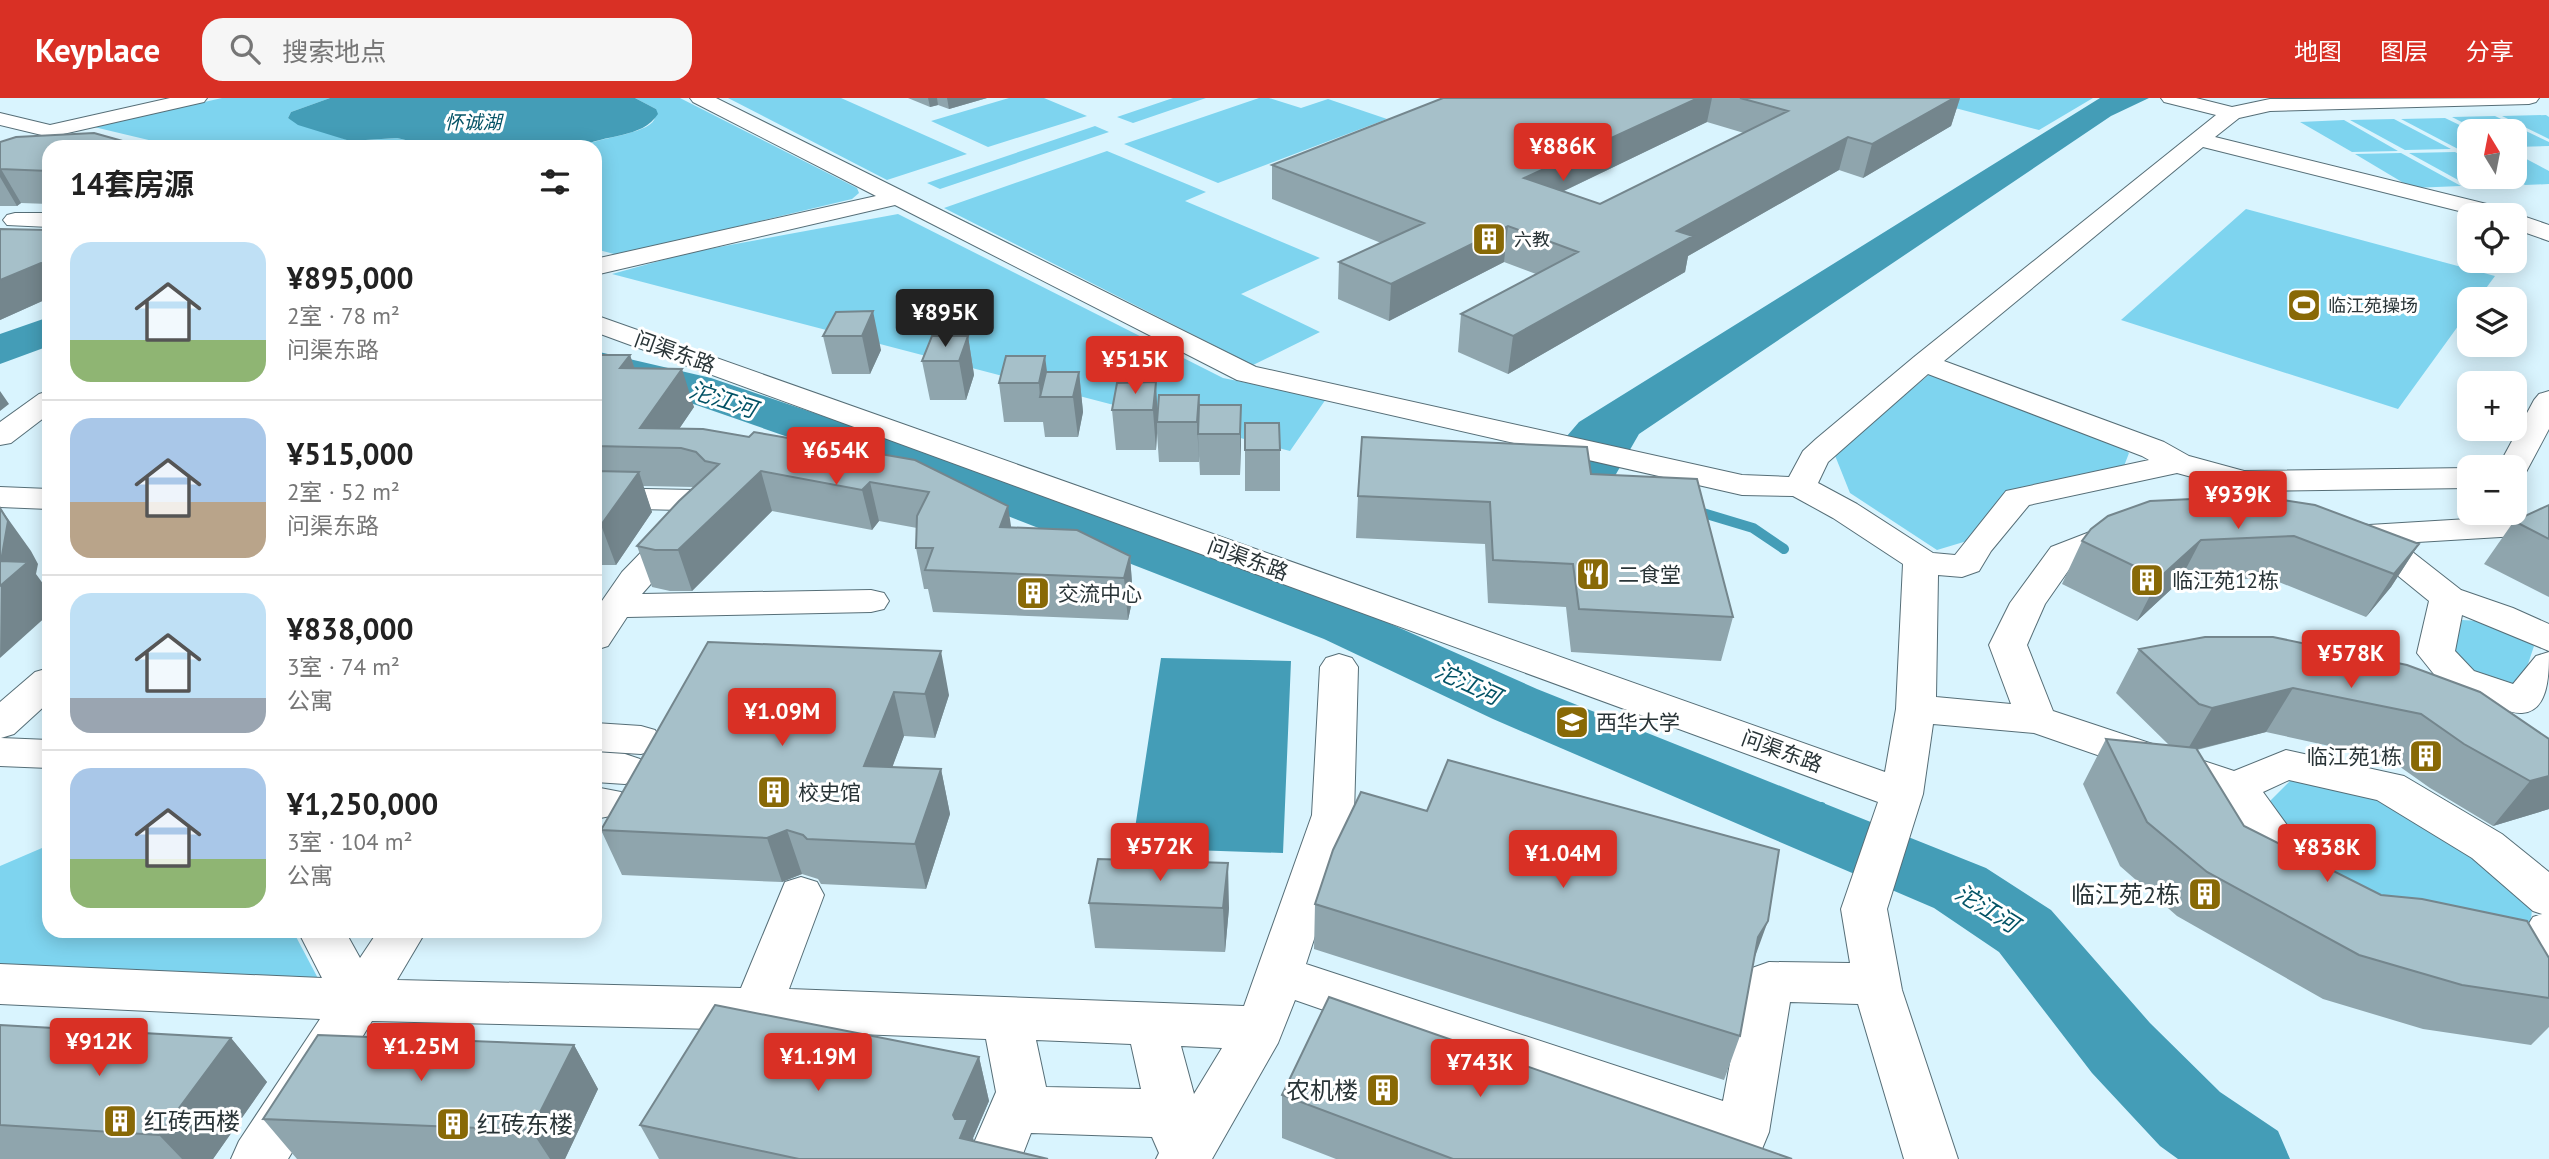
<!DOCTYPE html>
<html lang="zh">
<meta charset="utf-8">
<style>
:root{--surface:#fff;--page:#f6f6f6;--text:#222;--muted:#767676;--line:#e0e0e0;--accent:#d93025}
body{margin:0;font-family:"PT Sans","Noto Sans SC",sans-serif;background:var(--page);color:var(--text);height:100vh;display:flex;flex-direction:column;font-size:26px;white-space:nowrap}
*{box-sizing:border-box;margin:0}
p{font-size:23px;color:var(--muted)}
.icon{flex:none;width:38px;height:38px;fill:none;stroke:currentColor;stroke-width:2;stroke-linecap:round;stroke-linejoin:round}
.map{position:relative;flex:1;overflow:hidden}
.panel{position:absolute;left:42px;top:42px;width:560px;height:798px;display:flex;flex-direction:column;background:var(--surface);border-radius:21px;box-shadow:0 4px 18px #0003}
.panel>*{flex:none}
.needle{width:46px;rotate:350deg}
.controls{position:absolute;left:2457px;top:21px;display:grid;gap:14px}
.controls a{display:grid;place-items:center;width:70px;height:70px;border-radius:14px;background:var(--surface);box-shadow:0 4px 18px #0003;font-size:35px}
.price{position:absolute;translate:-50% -60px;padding:0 16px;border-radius:7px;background:var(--accent);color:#fff;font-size:23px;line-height:46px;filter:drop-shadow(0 2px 4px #0008)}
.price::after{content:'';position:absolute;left:50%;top:42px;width:21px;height:16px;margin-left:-10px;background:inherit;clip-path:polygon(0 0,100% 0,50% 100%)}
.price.current{background:#222;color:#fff}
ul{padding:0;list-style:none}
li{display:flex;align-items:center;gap:21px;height:175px;padding:0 28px}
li+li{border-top:2px solid var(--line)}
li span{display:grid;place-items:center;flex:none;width:196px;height:140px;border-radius:21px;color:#555}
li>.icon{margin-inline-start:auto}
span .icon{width:84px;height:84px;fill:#fffc;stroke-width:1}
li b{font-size:30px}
h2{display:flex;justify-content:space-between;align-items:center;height:84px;padding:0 28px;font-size:30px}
header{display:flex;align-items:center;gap:42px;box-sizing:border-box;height:98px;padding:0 35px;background:var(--accent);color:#fff}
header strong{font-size:33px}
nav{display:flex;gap:38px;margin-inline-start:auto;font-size:24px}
.search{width:490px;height:63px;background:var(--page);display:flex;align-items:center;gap:18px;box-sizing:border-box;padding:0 24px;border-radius:21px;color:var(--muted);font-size:26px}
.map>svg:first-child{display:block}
.green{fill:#7ed4ef}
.water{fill:#449db7}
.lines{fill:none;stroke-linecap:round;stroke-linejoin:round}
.stream-far1{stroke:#449db7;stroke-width:10}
.stream{stroke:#449db7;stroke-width:12}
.river{fill:#449db7;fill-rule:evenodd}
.minor-casing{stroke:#566e77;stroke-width:2}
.minor{fill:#fff;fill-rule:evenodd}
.wall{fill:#8fa5ad;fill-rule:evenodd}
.shaded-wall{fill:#74868d}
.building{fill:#a6c0c9;stroke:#74868d;stroke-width:2}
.labels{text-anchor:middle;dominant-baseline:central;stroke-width:6;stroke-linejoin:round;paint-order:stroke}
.far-poi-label{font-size:18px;fill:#293437;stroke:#fff;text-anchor:start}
.far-water-label{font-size:19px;font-style:italic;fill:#045366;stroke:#fff}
.street-label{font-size:21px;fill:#293437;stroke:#fff}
.poi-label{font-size:21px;fill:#293437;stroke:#fff;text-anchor:start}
.water-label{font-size:23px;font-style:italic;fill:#045366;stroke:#fff}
.near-poi-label{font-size:24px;fill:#293437;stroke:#fff;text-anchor:end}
</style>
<header>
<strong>Keyplace</strong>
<div class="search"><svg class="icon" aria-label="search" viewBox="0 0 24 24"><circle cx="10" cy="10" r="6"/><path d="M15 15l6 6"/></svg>搜索地点</div>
<nav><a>地图</a><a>图层</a><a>分享</a></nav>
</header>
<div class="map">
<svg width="2549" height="1061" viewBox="0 0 2549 1061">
<rect width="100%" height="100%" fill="#d9f4fe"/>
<path class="green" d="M222 0H330L291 14 288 20 350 43 397 40 435 49H178L94 29Z
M635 0H680L857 90 859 95 852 101 618 157 595 151V49H580C596 40 647 36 654 22 656 19 655 14 656 11Z
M728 0H841L967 56 887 82Z
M1009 0H1044L1087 18 988 49 931 23Z
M1173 0H1206L1133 25 1117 19Z
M1259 0H1269L1301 10 1328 1 1387 21 1218 85 1124 46Z
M1917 0H2093L2039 32Z
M2546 17 2549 19V41L2502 18Z
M2495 18 2549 44V48L2515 49V33H2479L2452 19Z
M2445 20 2472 33H2469V51H2458L2401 21Z
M2394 21 2451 51 2405 52 2350 22Z
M2344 22 2398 53 2352 54 2300 24Z
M1095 28 1109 34 940 91 927 85Z
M1107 53 1206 94 1185 103 1320 160 1241 196 1320 234 1253 267 944 110Z
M2455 54 2469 61V79H2502L2517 87 2469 88 2409 55Z
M2401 55 2461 88 2412 90 2355 56Z
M2515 55 2549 73V86L2525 87 2511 79H2515Z
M2246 111 2495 178 2478 201H2469V213L2398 311 2121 222Z
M898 116 1223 280 1326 301 1290 353 612 176 692 154Z
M1930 276 2120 346 2129 355 2124 368 2011 393 1967 443 1937 452 1850 395 1834 355Z
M2462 522 2497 524 2534 548 2518 596 2450 560Z
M2293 680 2409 708 2533 800 2530 833 2408 824 2307 766 2267 706Z
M49 747V833H293L322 888 0 870V768Z"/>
<path class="water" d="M330 0H635L656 11 658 16C642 41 604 36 580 49H435L397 40 350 43 298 27 288 20 291 14Z
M2100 0H2149L2111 18 1639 336 1608 390 1537 373 1579 324Z
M1161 560 1291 563 1283 755 1132 750Z"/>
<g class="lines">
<path class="stream-far1" d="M1693 412 1753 430 1784 451"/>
<path class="stream" d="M1821 710 1842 741"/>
<path class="river" d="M49 219V248L0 266V236Z
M595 253 711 280 982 372 1366 515 1537 591 1986 770 2051 812 2150 925 2220 994 2278 1033 2290 1061H2178L2160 1048 2092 975 1999 854 1934 810 1493 621 1324 541 946 394 679 301 595 281Z"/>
<g class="minor-casing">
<path id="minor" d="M170 0H207L204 4 50 39 0 27V15L50 27Z
M690 0H716L1256 269 1742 377 1789 379 1803 353 1816 341 1914 259 2216 17 2164 4 2161 0H2196L2232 9 2270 1 2539 0 2536 4 2529 6 2270 13 2239 20 2215 39 2511 112 2514 115 2549 127V143L2515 131V117H2475L2203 49 1944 263 2164 344 2189 358 2244 373 2469 370V390L2243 393 2177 375 2029 407 1991 453 1979 473 1962 479 1938 477 1936 599 2011 606 1989 547 2010 505 2051 449 2113 425 2125 422 2137 425 2142 432 2137 439 2075 463 2045 506 2027 547 2053 613 2234 673 2286 652 2404 678 2502 736 2549 774V864L2490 865 2474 859 2467 846 2474 833 2490 827H2528L2533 819 2542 816 2533 813 2472 760 2377 702 2289 682 2263 694 2310 759 2323 766 2329 778 2323 790 2307 795 2278 783 2221 700 2034 635 1933 626 1923 696 1887 811 1902 892 1958 1061H1904L1858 906 1790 904 1769 1034 1762 1051 1743 1058 1295 902 1278 945 1212 1061H1156L1159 1055 1152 1039 1031 1035 1021 1061H967L996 994 986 941 757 932 372 923 288 1061H231L239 1043 320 921 0 906V866L322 880 298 833H345L360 860 378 833H426L397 882 741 890 785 784 801 779 817 784 824 797 789 891 1244 908 1312 717 1320 569 1326 560 1339 556 1352 560 1358 569 1354 717 1306 866 1723 1003 1745 884 1752 870 1769 864 1850 865 1841 811 1878 704 595 234V217L1885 674 1896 611 1903 466 1833 420 1793 398 1742 397 1237 282 895 107 595 177V161L876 98 693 4ZM1928 276 2142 358 2149 362 2006 393 1955 457 1933 455 1857 406 1818 385 1828 364ZM1036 942 1131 946 1141 991 1046 989ZM1181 948 1222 950 1194 996Z
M15 115H49V129L7 127 3 122 7 117Z
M49 293V316L11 345 0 347V324L39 296Z
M2549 293V331L2525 376 2515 378V369H2498L2534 302 2539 296Z
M0 389 49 391V411L0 409Z
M595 390 694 392 706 395 719 409 642 496 871 492 884 495 889 503 884 511 871 514 627 519 608 548 595 552V513L622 474 682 412 595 410Z
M2549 416V436L2401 445 2461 492 2513 510 2549 526V553L2462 517 2455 553 2474 573 2513 586 2536 558 2549 554C2549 576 2549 613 2522 615 2510 616 2495 607 2484 604L2485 612 2549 654V689L2534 685 2453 629 2447 619 2441 585 2417 555 2429 503 2359 446 2329 441 2324 434 2329 427 2341 424 2369 427Z
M49 570V604L14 636 1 640 49 642V670L0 668V604L35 574Z
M595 625 641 628 655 632 661 642 655 652 641 656 595 653Z
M595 654 625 656 640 661 646 671 640 681 625 686 595 684Z
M595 689 621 694 627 705 621 716 595 721Z"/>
</g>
<use href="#minor" class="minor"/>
</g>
<path class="wall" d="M908 0H987L949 11 938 7 930 9Z
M1443 0H1960L1951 28 1863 80 1839 72 1688 158 1685 174 1508 276 1458 254 1461 216 1536 176 1504 164 1389 223 1338 201 1339 164 1381 145 1272 101V67ZM1707 24 1744 35 1600 106 1564 93Z
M0 44 49 49V106L21 105 17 108H0Z
M0 131 49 132V200L0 222Z
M836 214 881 252 870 276H832L823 238Z
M968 238 974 277 966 302H930L922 263Z
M595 257H630L634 270 694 309 679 331 749 339 915 362 1011 429 1130 458 1133 499 1128 522 933 514 928 491H924L916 450 917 430 879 423 872 432 772 413 692 493H670L652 489 637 448 694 389 643 388 652 414 616 467H595Z
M1047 274H1079L1083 314 1078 339H1045L1043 324H1004L999 285Z
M1117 285 1158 313 1199 297 1200 307H1241L1240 377H1200L1199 358V364H1159L1157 335 1156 352H1116L1112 312Z
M1245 352H1280V393H1245Z
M1591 376 1733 519 1721 563 1571 554 1566 509 1488 505 1485 446 1356 440 1358 398Z
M2549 407V499L2484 466 2514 423Z
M2108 418 2419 446 2391 489 2366 519 2269 480 2179 484 2137 523 2062 486 2082 443Z
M708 544 949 597 935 640 904 638 892 669 941 671 950 716 926 791 821 786 818 781 802 776 782 784 622 777 601 732Z
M2139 551 2480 594 2549 711 2493 728 2430 690 2389 661 2266 634 2197 652 2244 728 2381 797 2549 860V929L2531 947 2423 931 2323 901 2177 818 2120 768 2083 686 2106 641 2170 648 2116 595Z
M1089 805 1229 810 1225 854 1095 850Z
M1315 806 1754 861 1740 938 1724 982 1314 851Z
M0 927 231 940 267 984 213 1061H0Z
M574 947 598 991 565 1061H297L263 1021Z
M979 959 989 1003 973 1040 974 1043 1048 1061H659L640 1027Z
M1282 997 1792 1061H1336L1282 1040Z"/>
<path class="shaded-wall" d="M928 0H937L938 7 930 9Z
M947 0H987L949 11Z
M1698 0H1712L1707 24 1520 114 1524 80Z
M1954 0H1960L1951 28 1863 80 1872 46Z
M1848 39 1839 72 1688 158 1685 174 1508 276 1513 238 1677 133Z
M0 71H1L21 105 17 108 0 79Z
M1508 128 1504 164 1389 223 1391 186Z
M41 165 49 178V200L0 222V182Z
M873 213 881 252 870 276 862 238Z
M968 238 974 277 966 302 959 263Z
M630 257 643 295 620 270Z
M1045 258 1050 297 1040 299 1039 285Z
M682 271 694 309 666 350 640 330Z
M1079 274 1083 314 1078 339 1073 299Z
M1156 284 1158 324H1157V335L1156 352 1153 312Z
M0 293 9 306 0 313Z
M1199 297 1201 336H1198L1199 364 1197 324Z
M1241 307V347L1240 377V336Z
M761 373 772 413 692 493 678 452Z
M639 374 652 414 616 467 601 427Z
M870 384 879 423 872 432 862 392Z
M1008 408 1014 448 1000 429Z
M1 411 31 453 38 466 36 476 49 494V516L0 560Z
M2201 442 2179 484 2137 523 2159 480Z
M2419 446 2391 489 2366 519 2394 476Z
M1130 458 1133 499 1128 522 1124 480Z
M941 553 949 597 935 640 925 596Z
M2293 590 2266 634 2186 654 2212 610Z
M894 594 904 638 876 713 864 668Z
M941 671 950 716 926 791 915 746Z
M2549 678V711L2493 728 2530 683Z
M787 732 802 776 782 784 767 740Z
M1228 765 1229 810 1225 854 1223 810Z
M1768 823 1752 867 1758 839Z
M231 940 267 984 213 1061H182L159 1037Z
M574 947 598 991 565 1061H550L531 1032Z
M979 959 989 1003 973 1040 979 1061H966L953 1017Z"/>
<path class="building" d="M1443 0H1698L1524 80 1600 106 1788 13 1740 0H1954L1872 46 1848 39 1677 133 1693 138 1513 238 1461 216 1578 154 1508 128 1391 186 1339 164 1424 125 1272 67Z
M94 35 144 49H49V73L0 71V44L16 39Z
M0 131 49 132V166L41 165 0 182Z
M873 213 862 238H823L836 214Z
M932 238H968L959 263H922Z
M595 257H630L620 270 682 271 640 330 703 331 749 339 754 334 915 362 1008 408 1000 429 1077 432 1130 458 1124 480 925 472 933 450H916L917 418 929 394 870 384 862 392 761 373 678 452H655L637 448 679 403 719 366 705 363 696 354 681 350 595 348Z
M1006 258H1045L1039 285H999Z
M1046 274H1079L1073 299H1040Z
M1156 284 1153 312H1112L1117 285Z
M1159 297H1199L1197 324H1157Z
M1199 307H1241L1240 336H1198Z
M1245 325H1279L1280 352H1245Z
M1362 339 1587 349 1591 376 1697 381 1733 519 1579 511 1573 466 1493 462 1490 404 1358 398Z
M595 373 639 374 601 427 595 426Z
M2256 398 2315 407 2419 446 2394 476 2294 438 2201 442 2159 480 2082 443 2091 431 2108 418 2150 403Z
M2549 407V441L2514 423Z
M0 410 8 423 1 463 28 464 0 488Z
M2205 539H2273L2407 567 2480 594 2549 641V678L2530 683 2464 646 2421 616 2293 590 2212 610 2199 606 2139 551Z
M708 544 941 553 925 596 894 594 864 668 941 671 915 746 807 741 803 737 787 732 767 740 601 732Z
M2106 641 2196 650 2244 728 2381 797 2422 801 2527 823 2549 860V900L2462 887 2359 857 2207 774 2147 724Z
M1448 662 1779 752 1768 823 1758 839 1740 938 1315 806 1333 752 1361 694 1427 713Z
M1098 761 1228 765 1223 810 1089 805Z
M1329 899 1792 1061H1453L1282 997Z
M715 907 979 959 953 1017 955 1021H968L960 1040 1048 1061H799L640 1027Z
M0 927 231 940 159 1037 0 1027Z
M318 937 574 947 531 1032 263 1021Z"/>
<defs>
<g id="building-square" transform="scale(1.75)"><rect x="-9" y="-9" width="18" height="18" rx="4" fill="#886906" stroke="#fff"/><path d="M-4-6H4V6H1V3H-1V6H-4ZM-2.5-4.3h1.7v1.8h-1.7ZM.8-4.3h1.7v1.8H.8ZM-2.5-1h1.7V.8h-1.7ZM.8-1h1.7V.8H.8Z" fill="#fff"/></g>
<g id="stadium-square" transform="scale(1.75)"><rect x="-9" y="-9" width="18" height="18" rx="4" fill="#886906" stroke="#fff"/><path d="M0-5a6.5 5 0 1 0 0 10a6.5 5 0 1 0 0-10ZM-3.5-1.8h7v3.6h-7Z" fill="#fff"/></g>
<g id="restaurant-square" transform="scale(1.75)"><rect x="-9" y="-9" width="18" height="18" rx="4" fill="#886906" stroke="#fff"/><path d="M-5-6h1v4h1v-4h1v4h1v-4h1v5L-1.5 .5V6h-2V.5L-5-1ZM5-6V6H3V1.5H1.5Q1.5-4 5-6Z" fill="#fff"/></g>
<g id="university-square" transform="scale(1.75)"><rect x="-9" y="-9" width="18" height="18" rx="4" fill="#886906" stroke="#fff"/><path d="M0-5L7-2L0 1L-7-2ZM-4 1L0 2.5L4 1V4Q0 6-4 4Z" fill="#fff"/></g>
</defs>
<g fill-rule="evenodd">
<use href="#building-square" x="1489" y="141"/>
<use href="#stadium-square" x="2304" y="207"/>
<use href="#restaurant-square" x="1593" y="476"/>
<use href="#building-square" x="2147" y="482"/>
<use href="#building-square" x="1033" y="495"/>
<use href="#university-square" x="1572" y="624"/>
<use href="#building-square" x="2426" y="658"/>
<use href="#building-square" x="774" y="694"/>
<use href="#building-square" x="2205" y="796"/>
<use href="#building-square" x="1383" y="992"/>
<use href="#building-square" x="120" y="1023"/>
<use href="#building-square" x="453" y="1026"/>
</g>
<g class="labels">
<g class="far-poi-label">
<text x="1514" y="141">六教</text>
<text x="2328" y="207">临江苑操场</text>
</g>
<g class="far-water-label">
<text x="473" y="24">怀诚湖</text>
</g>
<g class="street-label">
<text transform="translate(675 254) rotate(20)">问渠东路</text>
<text transform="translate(1248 461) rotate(20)">问渠东路</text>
<text transform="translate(1782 653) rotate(20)">问渠东路</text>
</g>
<g class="poi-label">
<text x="1618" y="476">二食堂</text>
<text x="2172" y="482">临江苑12栋</text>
<text x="1058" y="495">交流中心</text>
<text x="1596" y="624">西华大学</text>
<text x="2402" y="658" text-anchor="end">临江苑1栋</text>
<text x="798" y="694">校史馆</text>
</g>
<g class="water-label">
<text transform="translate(723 301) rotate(18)">沱江河</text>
<text transform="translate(1468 585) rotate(25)">沱江河</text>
<text transform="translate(1987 810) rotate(32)">沱江河</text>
</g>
<g class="near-poi-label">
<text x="2180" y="796">临江苑2栋</text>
<text x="1358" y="992">农机楼</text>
<text x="144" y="1023" text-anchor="start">红砖西楼</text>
<text x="477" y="1026" text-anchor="start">红砖东楼</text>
</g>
</g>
</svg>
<div class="controls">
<a><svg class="needle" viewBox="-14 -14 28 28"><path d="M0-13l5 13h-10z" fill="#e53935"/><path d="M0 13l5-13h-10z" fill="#767676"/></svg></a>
<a><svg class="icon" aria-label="locate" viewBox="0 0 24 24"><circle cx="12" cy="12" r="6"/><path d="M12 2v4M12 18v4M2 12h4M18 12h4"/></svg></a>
<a><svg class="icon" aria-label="layers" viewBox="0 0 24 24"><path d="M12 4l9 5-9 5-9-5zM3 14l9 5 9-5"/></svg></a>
<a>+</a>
<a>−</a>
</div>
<b class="price" style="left:1563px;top:85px">¥886K</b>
<b class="price current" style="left:945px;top:251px">¥895K</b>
<b class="price" style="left:1135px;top:298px">¥515K</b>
<b class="price" style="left:836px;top:389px">¥654K</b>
<b class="price" style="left:2238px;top:433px">¥939K</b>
<b class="price" style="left:2351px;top:592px">¥578K</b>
<b class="price" style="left:782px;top:650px">¥1.09M</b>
<b class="price" style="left:1160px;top:785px">¥572K</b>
<b class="price" style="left:2327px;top:786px">¥838K</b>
<b class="price" style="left:1563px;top:792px">¥1.04M</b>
<b class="price" style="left:99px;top:980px">¥912K</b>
<b class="price" style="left:421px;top:985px">¥1.25M</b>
<b class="price" style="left:818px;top:995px">¥1.19M</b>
<b class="price" style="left:1480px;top:1001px">¥743K</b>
<section class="panel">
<h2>14套房源<svg class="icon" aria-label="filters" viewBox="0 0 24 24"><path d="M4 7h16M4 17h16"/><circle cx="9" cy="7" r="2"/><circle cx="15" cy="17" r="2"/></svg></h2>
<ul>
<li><span style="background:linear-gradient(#bfe0f5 70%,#8fb573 0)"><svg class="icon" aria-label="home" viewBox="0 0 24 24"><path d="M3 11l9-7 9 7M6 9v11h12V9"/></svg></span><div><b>¥895,000</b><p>2室 · 78 m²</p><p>问渠东路</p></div></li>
<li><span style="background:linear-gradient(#a9c7e8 60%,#b9a48a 0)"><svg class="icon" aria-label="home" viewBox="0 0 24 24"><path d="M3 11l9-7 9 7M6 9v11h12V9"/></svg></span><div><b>¥515,000</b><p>2室 · 52 m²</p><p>问渠东路</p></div></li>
<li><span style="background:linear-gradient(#bfe0f5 75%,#9aa5b1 0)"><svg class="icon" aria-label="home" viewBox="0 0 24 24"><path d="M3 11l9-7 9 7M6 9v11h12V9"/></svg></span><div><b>¥838,000</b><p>3室 · 74 m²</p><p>公寓</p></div></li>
<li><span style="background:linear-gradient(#a9c7e8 65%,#8fb573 0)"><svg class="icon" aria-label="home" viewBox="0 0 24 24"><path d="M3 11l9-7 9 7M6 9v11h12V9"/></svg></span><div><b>¥1,250,000</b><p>3室 · 104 m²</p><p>公寓</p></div></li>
</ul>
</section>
</div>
